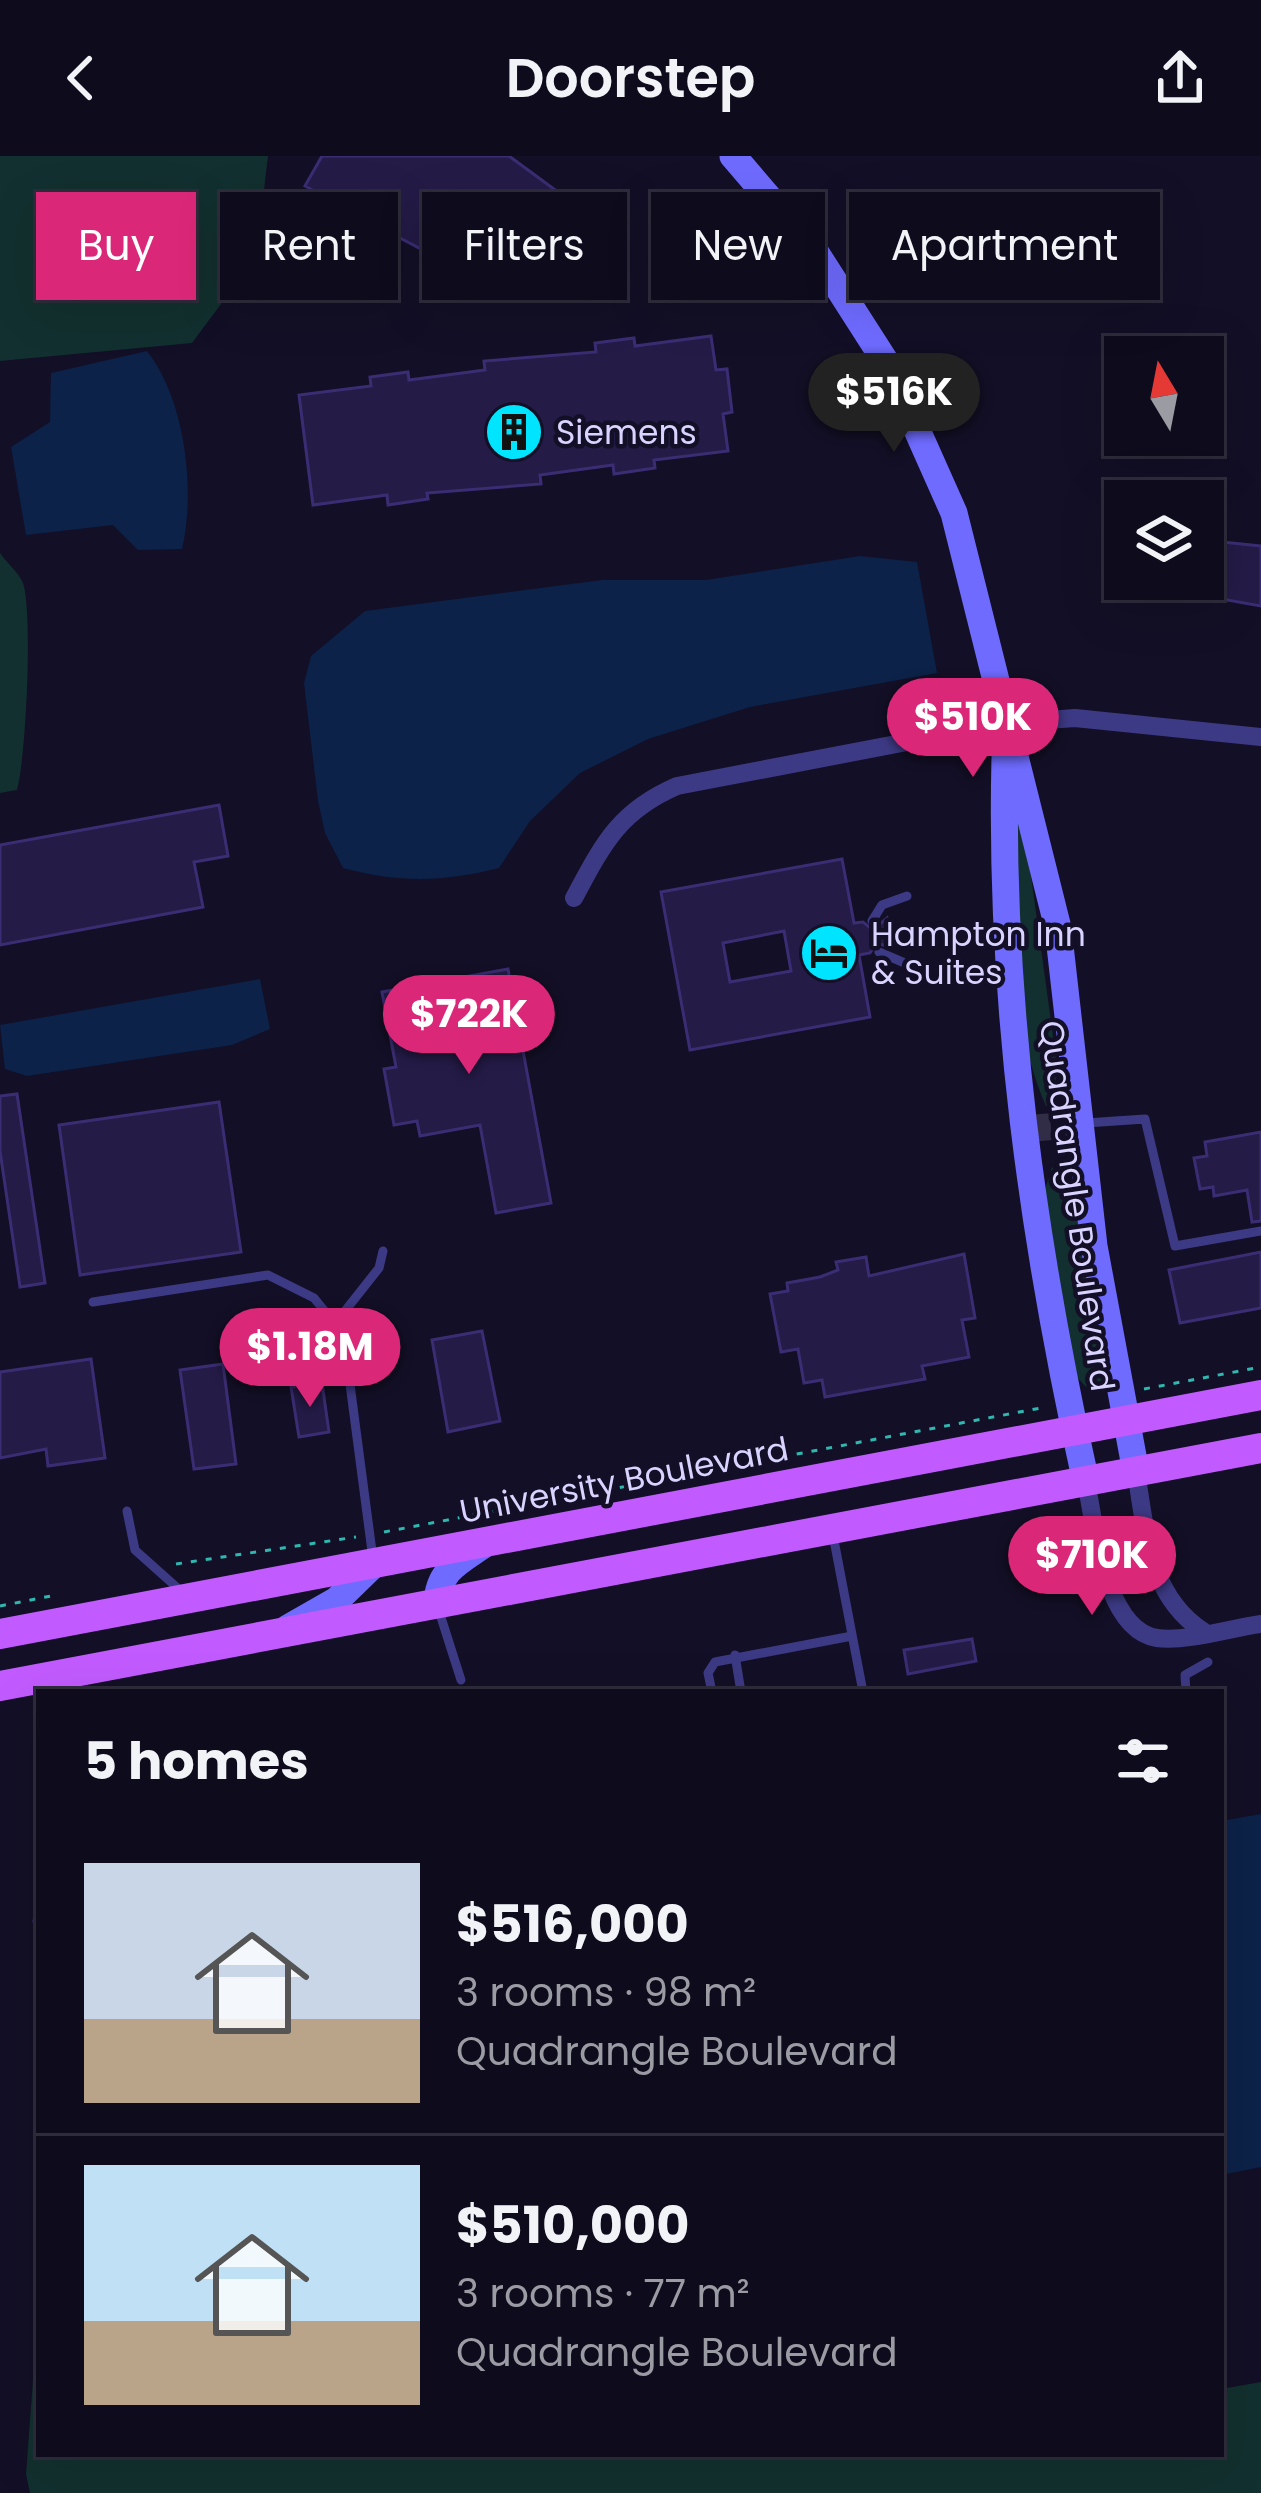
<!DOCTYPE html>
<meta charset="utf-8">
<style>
:root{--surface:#0e0b1c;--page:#1c1929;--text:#f1f3f6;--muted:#9b9ba3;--line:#2e2b3b;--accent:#db2777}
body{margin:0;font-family:Poppins,sans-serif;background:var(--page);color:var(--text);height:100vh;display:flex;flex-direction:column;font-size:45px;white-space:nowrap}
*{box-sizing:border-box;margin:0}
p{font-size:39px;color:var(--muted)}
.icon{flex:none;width:66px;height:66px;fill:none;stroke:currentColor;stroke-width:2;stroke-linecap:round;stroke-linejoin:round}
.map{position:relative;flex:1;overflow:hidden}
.side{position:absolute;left:36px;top:1533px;width:1188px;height:768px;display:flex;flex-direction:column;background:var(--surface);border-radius:0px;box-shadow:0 12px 48px #0002,0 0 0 3px var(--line)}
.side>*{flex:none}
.top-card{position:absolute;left:36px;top:36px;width:1191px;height:108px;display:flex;gap:24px}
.needle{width:78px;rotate:350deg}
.buttons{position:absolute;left:1104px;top:180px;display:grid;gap:24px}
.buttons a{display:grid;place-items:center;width:120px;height:120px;border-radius:0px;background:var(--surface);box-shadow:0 12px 48px #0002,0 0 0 3px var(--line);font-size:60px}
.price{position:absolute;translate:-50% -102px;padding:0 27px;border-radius:42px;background:var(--accent);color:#fff;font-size:39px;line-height:78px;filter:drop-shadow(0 3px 6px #0008)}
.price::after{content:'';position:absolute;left:50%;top:72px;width:36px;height:27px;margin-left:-18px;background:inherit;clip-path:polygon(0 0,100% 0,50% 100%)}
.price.selected{background:#222;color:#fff}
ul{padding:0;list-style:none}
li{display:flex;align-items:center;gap:36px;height:300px;padding:0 48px}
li+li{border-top:3px solid var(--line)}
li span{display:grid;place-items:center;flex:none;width:336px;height:240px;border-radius:0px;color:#555}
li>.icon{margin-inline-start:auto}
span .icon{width:144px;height:144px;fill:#fffc;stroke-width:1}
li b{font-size:51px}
h2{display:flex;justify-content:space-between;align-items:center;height:144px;padding:0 48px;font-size:51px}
.chip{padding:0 42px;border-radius:0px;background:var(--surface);box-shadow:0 12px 48px #0002,0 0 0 3px var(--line);font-size:42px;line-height:108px}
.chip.selected{background:var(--accent);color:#fff}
header{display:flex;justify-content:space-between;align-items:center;height:156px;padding:0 48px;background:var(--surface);font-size:54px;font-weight:600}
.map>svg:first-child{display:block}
.green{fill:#12302f}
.water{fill:#0c2248}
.building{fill:#241b47;stroke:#3b2d73;stroke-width:3;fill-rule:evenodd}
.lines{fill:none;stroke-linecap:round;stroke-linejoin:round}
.secondary-tunnel{stroke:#312d47;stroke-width:27;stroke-dasharray:27 14;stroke-linecap:butt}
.path{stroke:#2fb8b0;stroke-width:3;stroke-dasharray:6 9;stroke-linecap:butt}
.lane{stroke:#3d3a85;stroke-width:9}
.street{stroke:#3d3a85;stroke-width:18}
.secondary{stroke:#6f6bff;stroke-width:27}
.primary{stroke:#c25bff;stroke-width:30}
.labels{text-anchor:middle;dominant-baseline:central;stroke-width:9;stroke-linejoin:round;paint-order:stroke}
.poi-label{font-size:33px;fill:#d9d4ff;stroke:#130f26;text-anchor:start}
.street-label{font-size:33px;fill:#d9d4ff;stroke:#130f26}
</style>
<header><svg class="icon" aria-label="back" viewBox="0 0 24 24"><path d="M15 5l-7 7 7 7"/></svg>Doorstep<svg class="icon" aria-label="share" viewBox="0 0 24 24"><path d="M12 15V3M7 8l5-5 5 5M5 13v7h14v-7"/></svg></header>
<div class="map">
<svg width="1261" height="2337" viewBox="0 0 1261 2337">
<rect width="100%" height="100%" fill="#130f26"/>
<path class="green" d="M0 0H268L256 101 192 187 0 205Z
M0 397C6 406 19 417 23 427 33 457 26 602 17 634L0 637Z
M1016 664 1024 669 1057 909 1053 950H1046C1007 862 1015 759 1016 664Z
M1052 1011 1072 1036 1105 1214 1101 1230 1086 1231 1076 1220 1043 1040Z
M39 2143V2298H1221V2233L1261 2226V2337H30L26 2318Z"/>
<path class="water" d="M147 195C185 243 196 334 182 393L138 394 113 369 26 379 11 291 50 266 51 217Z
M860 400 917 406 937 517 750 551 648 583 580 617 530 665 499 712C445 726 398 727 343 712L325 677 318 645 304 527 311 500 365 455 602 424H706Z
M260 823 270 873 232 889 27 920 5 913 0 869Z
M1261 1658V2011L1221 2019V1665Z"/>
<path class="building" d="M322 0H509L562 39 543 73 551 78 532 113 524 109 506 143 473 126 469 133 433 113 440 103 375 69 370 76 335 55 339 48 305 30Z
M711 180 716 214 727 213 732 256 723 258 728 295 654 304 655 312 614 318 613 309 540 319 541 328 427 337 428 343 388 349 387 339 313 349 299 239 371 230 370 221 408 216 409 224 485 214 484 205 596 196 595 187 634 182 635 190Z
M1203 384 1261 390V450L1166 433 1167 423H1203Z
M219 649 228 700 194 706 203 751 0 789V689Z
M842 703 854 767 863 766 873 774 887 762 892 792 877 787 870 797 859 799 870 861 690 894 661 736ZM784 775 791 815 730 826 723 787Z
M508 813 551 1047 496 1057 480 969 420 980 417 965 394 969 384 913 396 911 382 836Z
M17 938 45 1127 20 1131 0 995V940Z
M219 946 241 1096 80 1119 59 969Z
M1261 976V1065L1252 1066 1247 1034 1214 1040 1213 1031 1200 1033 1194 1002 1207 1000 1205 986Z
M1261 1096V1152L1180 1167 1169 1114Z
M964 1098 975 1162 962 1164 969 1201 922 1210 925 1223 825 1241 822 1224 804 1227 798 1193 781 1196 770 1138 788 1135 787 1127 820 1121 838 1114 836 1106 866 1101 869 1120Z
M482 1175 500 1265 448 1276 432 1184Z
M91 1203 105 1302 48 1310 46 1293 0 1302V1216Z
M223 1208 236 1308 194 1313 180 1214Z
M322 1227 329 1276 299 1281 291 1231Z
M972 1483 976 1505 908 1518 904 1494Z"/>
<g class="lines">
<path class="secondary-tunnel" d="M1024 973 1080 968"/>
<path class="path" d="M1144 1233 1261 1211
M384 1376 1046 1251
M176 1408 356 1381
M0 1450 51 1440"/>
<path class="lane" d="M872 765 882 749 907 740
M879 796 914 811
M1086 967 1145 963 1175 1090 1261 1075
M93 1146 268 1119 314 1142 341 1175
M127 1355 135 1394 182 1436
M833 1379 863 1536
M373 1403 341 1160 379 1112 383 1095
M439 1455 461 1524
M735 1499 741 1536
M712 1536 708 1517 715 1506 852 1480
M1186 1536 1185 1519 1208 1506
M37 1765H39"/>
<path class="street" d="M574 742C603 688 619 655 677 630L1006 567 1075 562 1261 581
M1136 1316C1146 1376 1149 1440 1203 1475
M1086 1326C1095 1368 1104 1474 1157 1482 1187 1486 1231 1472 1261 1468"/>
<path class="secondary" d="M733 0 816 97 889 211 954 357 1058 772 1094 1090 1136 1316
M1005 601C999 846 1033 1088 1086 1326
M437 1448C438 1414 459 1406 485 1388
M288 1472 337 1444 374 1408"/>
<path class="primary" d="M0 1478 1261 1239
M0 1530 1261 1292"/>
</g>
<defs>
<g id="building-disc" transform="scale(3)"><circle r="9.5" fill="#00e5ff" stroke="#130f26"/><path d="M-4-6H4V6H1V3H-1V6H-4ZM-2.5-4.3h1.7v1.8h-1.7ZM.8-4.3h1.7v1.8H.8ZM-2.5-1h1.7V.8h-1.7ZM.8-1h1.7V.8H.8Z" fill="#111"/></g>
<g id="hotel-disc" transform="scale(3)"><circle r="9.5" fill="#00e5ff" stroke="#130f26"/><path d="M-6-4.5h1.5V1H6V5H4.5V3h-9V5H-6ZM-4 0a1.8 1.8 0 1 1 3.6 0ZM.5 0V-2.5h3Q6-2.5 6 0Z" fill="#111"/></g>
</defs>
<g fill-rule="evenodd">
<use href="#building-disc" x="514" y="276"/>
<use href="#hotel-disc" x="829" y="797"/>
</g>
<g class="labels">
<g class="poi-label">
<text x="556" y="276">Siemens</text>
<text x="871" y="778">Hampton Inn<tspan x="871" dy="38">&amp; Suites</tspan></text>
</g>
<g class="street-label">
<text transform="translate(1077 1050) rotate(82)">Quadrangle Boulevard</text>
<text transform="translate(624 1324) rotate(-11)">University Boulevard</text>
</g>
</g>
</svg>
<div class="buttons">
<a><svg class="needle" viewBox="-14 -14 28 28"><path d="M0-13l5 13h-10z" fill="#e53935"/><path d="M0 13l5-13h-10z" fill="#9b9ba3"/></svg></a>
<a><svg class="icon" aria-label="layers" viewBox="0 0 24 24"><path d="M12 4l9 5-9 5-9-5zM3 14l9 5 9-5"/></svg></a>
</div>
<b class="price selected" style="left:894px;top:299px">$516K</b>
<b class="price" style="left:973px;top:624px">$510K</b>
<b class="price" style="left:469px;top:921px">$722K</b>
<b class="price" style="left:310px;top:1254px">$1.18M</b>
<b class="price" style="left:1092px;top:1462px">$710K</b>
<div class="top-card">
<a class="chip selected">Buy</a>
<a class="chip">Rent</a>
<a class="chip">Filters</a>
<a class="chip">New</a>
<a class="chip">Apartment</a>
</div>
<section class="side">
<h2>5 homes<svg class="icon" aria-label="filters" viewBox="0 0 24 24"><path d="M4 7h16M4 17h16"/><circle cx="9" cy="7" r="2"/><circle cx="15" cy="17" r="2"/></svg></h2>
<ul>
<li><span style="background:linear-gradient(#c9d6e8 65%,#b9a48a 0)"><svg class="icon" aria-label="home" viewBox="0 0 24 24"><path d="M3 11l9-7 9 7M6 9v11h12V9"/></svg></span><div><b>$516,000</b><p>3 rooms · 98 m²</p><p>Quadrangle Boulevard</p></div></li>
<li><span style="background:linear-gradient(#bfe0f5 65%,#b9a48a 0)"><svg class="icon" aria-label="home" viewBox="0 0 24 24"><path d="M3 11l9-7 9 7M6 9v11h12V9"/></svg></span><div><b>$510,000</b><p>3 rooms · 77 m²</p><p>Quadrangle Boulevard</p></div></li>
</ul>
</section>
</div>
